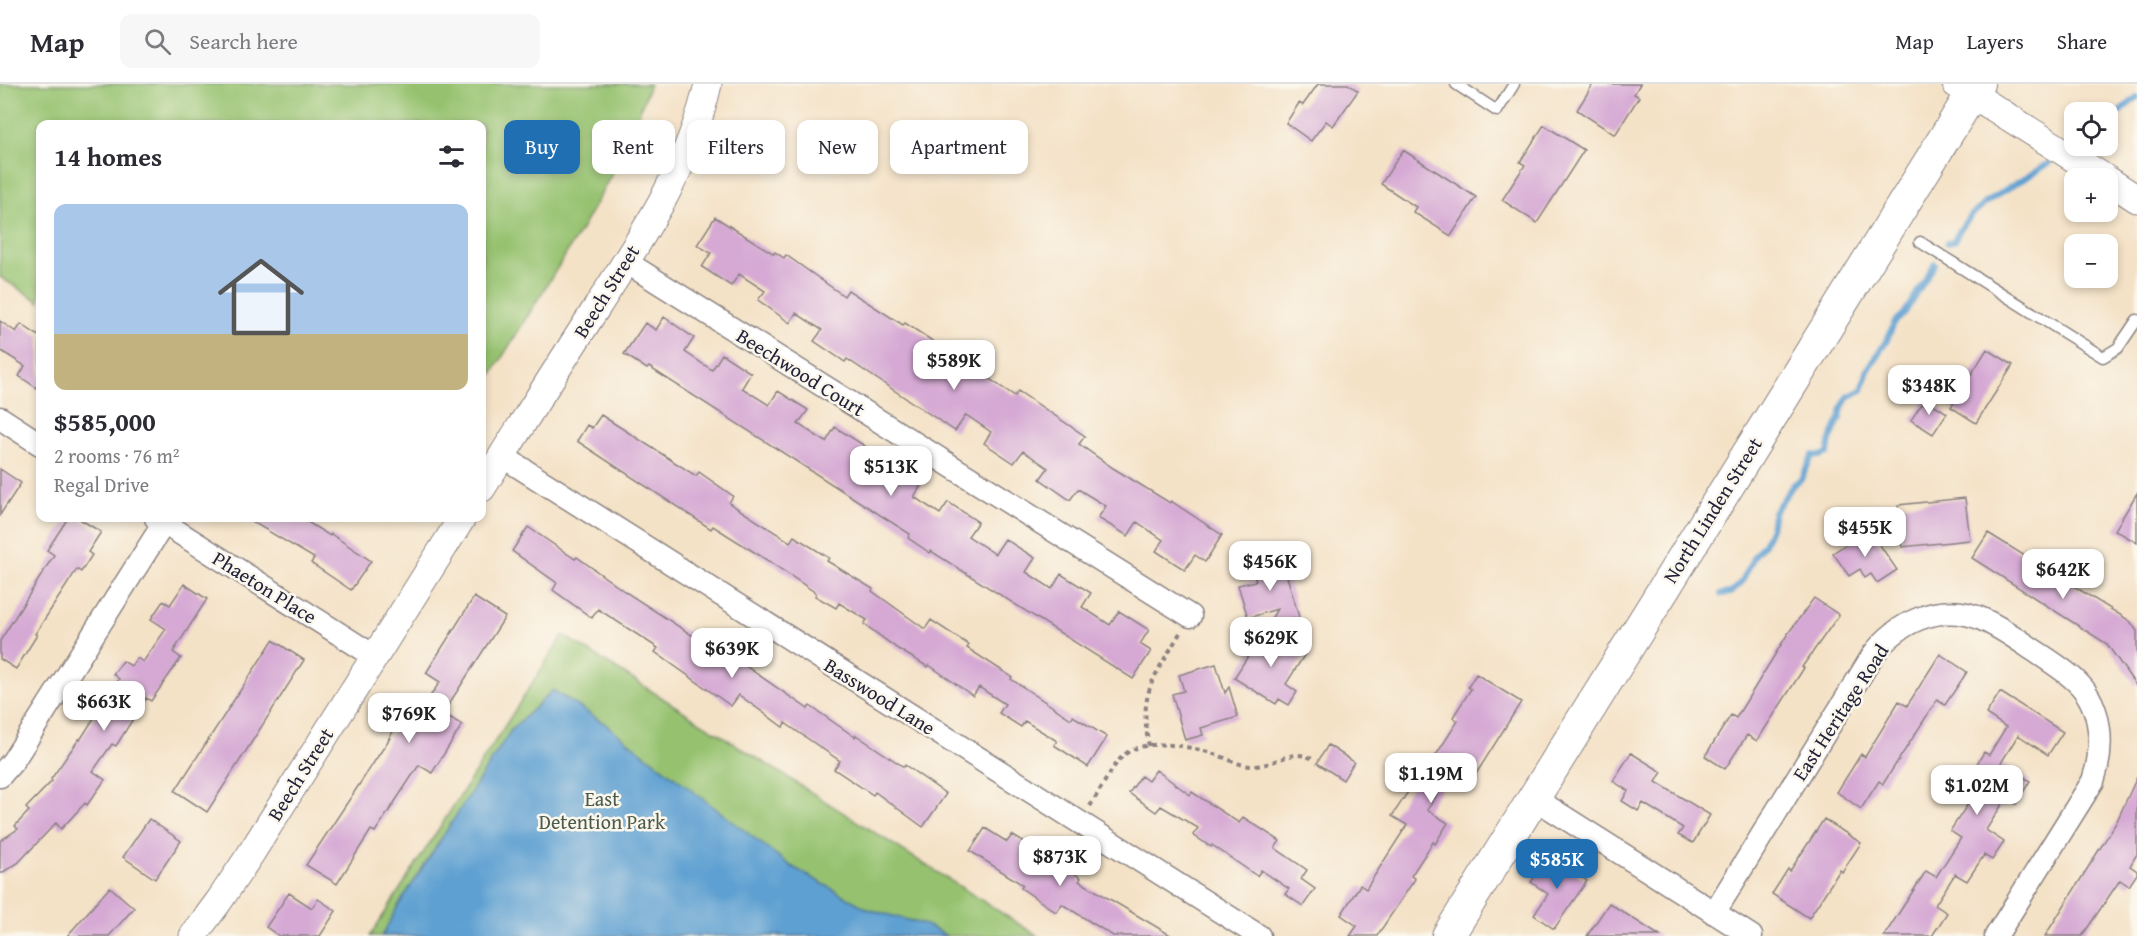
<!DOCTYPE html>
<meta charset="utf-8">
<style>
:root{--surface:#fff;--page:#f7f7f7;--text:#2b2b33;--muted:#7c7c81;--line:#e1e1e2;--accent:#1f6fb2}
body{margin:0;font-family:"Gentium Book Plus",serif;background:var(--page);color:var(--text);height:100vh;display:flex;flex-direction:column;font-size:22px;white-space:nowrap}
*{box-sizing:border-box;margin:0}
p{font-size:20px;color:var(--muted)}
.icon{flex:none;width:33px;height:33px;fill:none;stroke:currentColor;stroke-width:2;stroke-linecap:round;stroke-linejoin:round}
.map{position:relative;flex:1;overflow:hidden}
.sheet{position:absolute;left:36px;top:36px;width:450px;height:402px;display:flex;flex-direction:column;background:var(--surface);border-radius:12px;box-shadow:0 3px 9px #0003}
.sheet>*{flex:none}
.hud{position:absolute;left:504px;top:36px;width:570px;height:54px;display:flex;gap:12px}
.fabs{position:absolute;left:2064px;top:18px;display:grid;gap:12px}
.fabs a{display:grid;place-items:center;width:54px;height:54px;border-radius:12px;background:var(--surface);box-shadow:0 3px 9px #0003;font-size:30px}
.price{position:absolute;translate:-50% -51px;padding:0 14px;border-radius:12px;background:#fff;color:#222;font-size:20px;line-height:39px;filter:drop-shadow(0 2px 3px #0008)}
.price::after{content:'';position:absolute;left:50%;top:36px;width:18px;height:14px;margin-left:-9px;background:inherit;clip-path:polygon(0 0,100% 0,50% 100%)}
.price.on{background:var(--accent);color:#fff}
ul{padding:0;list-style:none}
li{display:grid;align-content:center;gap:12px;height:318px;padding:0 18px}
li+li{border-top:2px solid var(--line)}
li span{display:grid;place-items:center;height:186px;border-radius:12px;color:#555}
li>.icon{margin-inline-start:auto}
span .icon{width:108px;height:108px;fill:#fffc;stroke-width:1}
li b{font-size:26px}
h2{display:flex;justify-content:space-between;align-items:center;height:72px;padding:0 18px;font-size:26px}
.tag{padding:0 21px;border-radius:12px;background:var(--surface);box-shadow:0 3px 9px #0003;font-size:21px;line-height:54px}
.tag.on{background:var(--accent);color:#fff}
header{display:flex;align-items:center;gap:36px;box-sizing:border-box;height:84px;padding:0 30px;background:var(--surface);border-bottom:2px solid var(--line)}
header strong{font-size:28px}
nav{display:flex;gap:33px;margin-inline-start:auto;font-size:21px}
.search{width:420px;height:54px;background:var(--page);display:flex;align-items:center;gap:15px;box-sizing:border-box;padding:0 21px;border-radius:12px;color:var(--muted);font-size:22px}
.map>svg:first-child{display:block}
.green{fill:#96c26f;stroke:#5c7255;stroke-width:1.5}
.water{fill:#5fa0d2;stroke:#406186;stroke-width:1.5}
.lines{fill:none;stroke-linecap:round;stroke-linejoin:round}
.stream{stroke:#5fa0d2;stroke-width:6}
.building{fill:#d5a9d4}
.service-casing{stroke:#8b8281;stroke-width:13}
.minor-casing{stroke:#8b8281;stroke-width:25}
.tertiary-casing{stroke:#8b8281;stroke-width:29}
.secondary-casing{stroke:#8b8281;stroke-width:34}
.path{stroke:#8b8281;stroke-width:4;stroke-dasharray:4.5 4.5;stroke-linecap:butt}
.service{stroke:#fff;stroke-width:10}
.minor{stroke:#fff;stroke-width:22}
.tertiary{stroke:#fff;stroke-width:27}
.secondary{stroke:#fff;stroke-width:32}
.labels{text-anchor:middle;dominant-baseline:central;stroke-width:5;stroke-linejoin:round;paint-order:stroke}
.street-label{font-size:20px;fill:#22223b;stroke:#fbf7ec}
.park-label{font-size:20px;fill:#4b5a4d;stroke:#fbf7ec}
</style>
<header>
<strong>Map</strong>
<div class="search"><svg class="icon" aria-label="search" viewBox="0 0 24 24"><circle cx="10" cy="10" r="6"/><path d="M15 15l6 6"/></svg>Search here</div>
<nav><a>Map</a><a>Layers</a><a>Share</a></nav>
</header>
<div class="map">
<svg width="2137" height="852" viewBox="0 0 2137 852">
<rect width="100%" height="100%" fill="#fbf7ec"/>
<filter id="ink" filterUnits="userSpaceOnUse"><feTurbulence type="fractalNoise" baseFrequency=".0167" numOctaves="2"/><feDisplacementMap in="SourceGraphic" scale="12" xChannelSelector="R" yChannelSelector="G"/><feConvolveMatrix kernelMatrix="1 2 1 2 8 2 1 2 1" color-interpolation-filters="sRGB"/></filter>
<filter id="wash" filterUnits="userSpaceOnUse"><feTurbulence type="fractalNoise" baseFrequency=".008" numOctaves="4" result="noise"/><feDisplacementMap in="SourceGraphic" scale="24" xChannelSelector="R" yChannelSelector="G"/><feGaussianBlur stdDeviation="1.35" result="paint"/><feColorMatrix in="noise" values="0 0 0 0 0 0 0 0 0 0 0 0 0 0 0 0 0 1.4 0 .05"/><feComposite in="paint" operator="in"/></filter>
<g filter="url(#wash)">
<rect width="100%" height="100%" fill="#f4e2c7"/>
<path class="green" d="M0 0H650L626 64 582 144 482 306V40H40V218L0 193Z
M563 551 1038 852H370Z"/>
<path class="water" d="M553 606 604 639 791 782 868 825 926 841 947 852H382L398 822 511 646Z"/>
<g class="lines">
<path class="stream" d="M2108 38 2137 13
M1947 159 1954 157C1970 118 2017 102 2049 79
M1721 510 1731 509 1742 498 1754 472 1764 460 1771 444 1774 428 1793 401 1801 395 1813 371 1820 372 1828 369 1830 356 1840 334 1842 323 1848 313 1862 306 1868 285 1887 256 1894 239 1904 230 1935 180"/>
</g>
<g id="blocks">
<path class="building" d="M1318 0H1348L1358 7 1333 42 1326 37 1311 57 1286 39 1299 19 1303 21Z
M1593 0H1640L1634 10 1639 13 1615 51 1577 26Z
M1544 41 1584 66 1537 139 1502 116 1525 81 1520 78Z
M1403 66 1476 113 1451 152 1413 128 1416 123 1381 100Z
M715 133 774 170 775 168 784 174 786 171 844 212 848 206 903 241 905 239 928 254 1015 312 1018 307 1085 352 1079 360 1113 384 1170 419 1171 417 1222 451 1205 478 1195 471 1185 486 1156 467 1163 456 1137 438 1128 452 1098 434 1106 422 1078 405 1070 416 1040 395 1048 384 1023 367 1014 379 984 359 991 348 966 331 955 347 847 275 845 278 814 257 822 246 796 229 790 239 758 216 765 207 739 190 731 202 702 183 711 169 697 161Z
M664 233 694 254 685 268 712 286 722 270 751 289 742 304 769 321 778 307 808 326 798 340 826 358 835 343 865 362 856 376 884 394 892 381 922 400 914 413 940 430 948 418 978 438 968 452 995 470 1005 455 1035 474 1026 488 1052 505 1061 490 1091 509 1082 523 1110 541 1119 527 1149 546 1140 560 1151 567 1133 595 931 467 930 469 908 454 910 450 852 413 649 283 647 285 624 270 645 239 656 246Z
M0 237 16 248 21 240 40 253V306L19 292 25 282 0 266Z
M1987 265 2013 281 1976 339 1951 323Z
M1925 315 1947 329 1933 350 1911 336Z
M601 331 696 392 699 388 733 412 729 419 790 458 794 452 829 474 827 477 873 505 872 507 925 545 931 536 969 561 967 564 1012 593 1011 595 1071 635 1073 632 1107 653 1088 683 1054 661 1057 657 1025 637 1021 643 999 629 1005 620 979 603 973 612 929 581 928 583 898 565 864 540 867 536 839 519 836 524 815 512 816 509 770 478 713 442 711 445 577 357 587 341 592 344Z
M0 385 21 399 0 431Z
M2137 409V459L2115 446Z
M1965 414 1970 456 1902 463 1898 421Z
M68 434H78L101 448 88 468 92 471 81 488 77 485 35 550 37 551 16 585 0 575V557L54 471 47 466Z
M246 434H301L330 452 331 450 371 477 351 506 311 479 314 474Z
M528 443 575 475 577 473 624 507 716 567 718 563 808 625 810 622 855 653 856 651 904 683 905 681 946 710 923 743 875 708 873 711 834 685 840 677 785 639 783 643 739 611 731 622 655 568 658 564 598 525 592 534 553 506 557 499 512 467Z
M1869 445 1897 486 1877 499 1871 490 1865 494 1860 485 1849 492 1833 469Z
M1988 449 2130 537 2137 547V603L2107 560 1972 474Z
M1281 472 1299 533 1267 542 1277 525 1248 534 1238 501 1256 497 1251 481Z
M184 500 207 515 173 568 181 574 151 617 146 614 116 662 112 660 93 687 105 696 87 721 85 719 61 745 56 739 18 779 0 790V757L18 745 15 742 29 727 26 724 52 697 51 695 79 655 80 656 119 595 113 590 123 577 131 582 137 574 143 578 166 545 151 535 163 517 170 521Z
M474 513 505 533 443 629 462 641 432 689 419 681 375 748 371 746 337 800 306 781 390 654H389L412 617 422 624 440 598 426 589Z
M1814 514 1839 531 1802 583 1804 584 1757 657 1747 651 1725 685 1705 672 1731 631 1736 634 1787 551Z
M1265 545 1305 570 1286 600 1297 608 1289 621 1279 615 1276 620 1234 594Z
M273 556 304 576 207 728 175 707Z
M1940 570 1967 588 1945 621 1937 616 1883 700 1879 697 1861 725 1837 708 1861 670 1865 673 1899 617 1907 622Z
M1216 580 1225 609 1229 603 1238 633 1201 644 1203 651 1185 656 1172 610 1184 607 1179 591Z
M1476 590 1521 618 1476 690 1461 681 1448 701 1445 699 1427 726 1448 739 1435 760 1433 758 1411 792 1415 795 1377 852H1350L1357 842 1341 831 1360 801 1366 805 1407 741 1392 732 1417 694 1420 696 1458 637 1453 633 1471 605 1468 603Z
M2000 608 2063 648 2048 671 2018 651 2001 679 2030 697 2016 720 2006 714 1986 746 2004 758 1992 776 1984 771 1967 797 1955 790 1935 821 1947 829 1932 852H1884L1926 787 1936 793 1961 754 1950 747 1968 720 1965 718 1974 703 1966 698 1984 668 1989 671 2006 643 1986 630Z
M1328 661 1354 678 1343 696 1317 679Z
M1631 669 1662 688 1656 698 1710 731 1693 759 1678 751 1683 744 1643 719 1638 727 1622 717 1628 707 1613 697Z
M1156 686 1190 711 1192 708 1239 739 1243 733 1280 757 1275 764 1307 786 1301 795 1315 805 1303 822 1285 810 1289 805 1261 786 1257 792 1212 761 1211 763 1193 751 1198 744 1161 722 1156 728 1129 709 1141 692 1148 697Z
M2137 693V770L2130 782 2137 787V790L2129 802 2120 796 2082 852H2045L2116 739Z
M149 735 181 757 155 795 123 773Z
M1824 735 1861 759 1842 788 1840 786 1809 834 1772 810 1788 785 1790 787Z
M985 744 1007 758 1012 751 1036 766 1034 769 1058 786 1061 780 1081 794 1079 797 1172 852H1113L1062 820 1056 828 1021 804 1023 801 970 767Z
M1550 771 1587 797 1554 845 1534 831 1548 810 1531 798Z
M110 803 134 824 109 852H67Z
M289 809 312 824 318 815 336 827 320 852H279L266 843Z
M1609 819 1660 852H1587Z"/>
</g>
</g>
<g filter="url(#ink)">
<use href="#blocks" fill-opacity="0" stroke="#8b8281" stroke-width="1.5"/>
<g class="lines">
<g class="service-casing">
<path id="service" d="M1456 0 1497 27 1514 0
M1920 158 2103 273 2118 264 2137 236"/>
</g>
<g class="minor-casing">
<path id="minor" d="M626 178 1190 532
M0 334 40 360
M502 372 1259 852
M156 434 374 572
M0 692 13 677 164 439
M1534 714 1751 852
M1714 829 1873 571C1897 539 1937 519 1977 533 1995 540 2013 552 2029 563 2045 574 2063 584 2077 598 2103 623 2104 665 2093 697L1996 852"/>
</g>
<g class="tertiary-casing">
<path id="tertiary" d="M1956 0 2105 94
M2108 96 2137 115
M482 404C520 343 558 283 597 223 641 154 690 82 708 0
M193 852 219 817 250 771 462 434"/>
</g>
<g class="secondary-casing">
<path id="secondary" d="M1448 852 1978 0"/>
</g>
<path class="path" d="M1149 662C1138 608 1154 594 1180 549
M1090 722C1099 709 1113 680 1124 671 1146 653 1189 662 1214 670 1227 674 1239 682 1253 682 1277 682 1290 662 1315 676"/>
<use href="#service" class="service"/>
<use href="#minor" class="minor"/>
<use href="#tertiary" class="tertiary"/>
<use href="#secondary" class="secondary"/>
</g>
</g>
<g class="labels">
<g class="street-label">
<text transform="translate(606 207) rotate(-58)">Beech Street</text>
<text transform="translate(801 288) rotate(32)">Beechwood Court</text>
<text transform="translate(1712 426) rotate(-58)">North Linden Street</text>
<text transform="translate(265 503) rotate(32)">Phaeton Place</text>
<text transform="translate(880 612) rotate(32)">Basswood Lane</text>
<text transform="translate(1840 628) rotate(-57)">East Heritage Road</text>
<text transform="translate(300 690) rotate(-58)">Beech Street</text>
</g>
<g class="park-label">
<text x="602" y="714">East<tspan x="602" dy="23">Detention Park</tspan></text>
</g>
</g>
</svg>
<div class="fabs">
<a><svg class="icon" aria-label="locate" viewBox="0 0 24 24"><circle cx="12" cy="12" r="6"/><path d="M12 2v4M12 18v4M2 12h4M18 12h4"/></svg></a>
<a>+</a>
<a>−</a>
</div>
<b class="price" style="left:954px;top:307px">$589K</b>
<b class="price" style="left:1929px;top:332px">$348K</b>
<b class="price" style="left:891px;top:413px">$513K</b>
<b class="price" style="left:1865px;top:474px">$455K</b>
<b class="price" style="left:1270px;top:508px">$456K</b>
<b class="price" style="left:2063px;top:516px">$642K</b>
<b class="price" style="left:1271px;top:584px">$629K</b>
<b class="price" style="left:732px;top:595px">$639K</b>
<b class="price" style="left:104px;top:648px">$663K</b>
<b class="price" style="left:409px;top:660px">$769K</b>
<b class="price" style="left:1431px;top:720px">$1.19M</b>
<b class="price" style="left:1977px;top:732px">$1.02M</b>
<b class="price" style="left:1060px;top:803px">$873K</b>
<b class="price on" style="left:1557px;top:806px">$585K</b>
<div class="hud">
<a class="tag on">Buy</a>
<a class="tag">Rent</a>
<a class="tag">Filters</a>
<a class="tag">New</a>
<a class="tag">Apartment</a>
</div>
<section class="sheet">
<h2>14 homes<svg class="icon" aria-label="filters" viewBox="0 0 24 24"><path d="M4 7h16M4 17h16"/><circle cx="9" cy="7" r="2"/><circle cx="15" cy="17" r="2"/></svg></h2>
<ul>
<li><span style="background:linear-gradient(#a9c7e8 70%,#c2b280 0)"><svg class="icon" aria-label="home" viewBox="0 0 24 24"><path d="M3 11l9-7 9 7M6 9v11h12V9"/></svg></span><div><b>$585,000</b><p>2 rooms · 76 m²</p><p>Regal Drive</p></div></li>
</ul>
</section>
</div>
